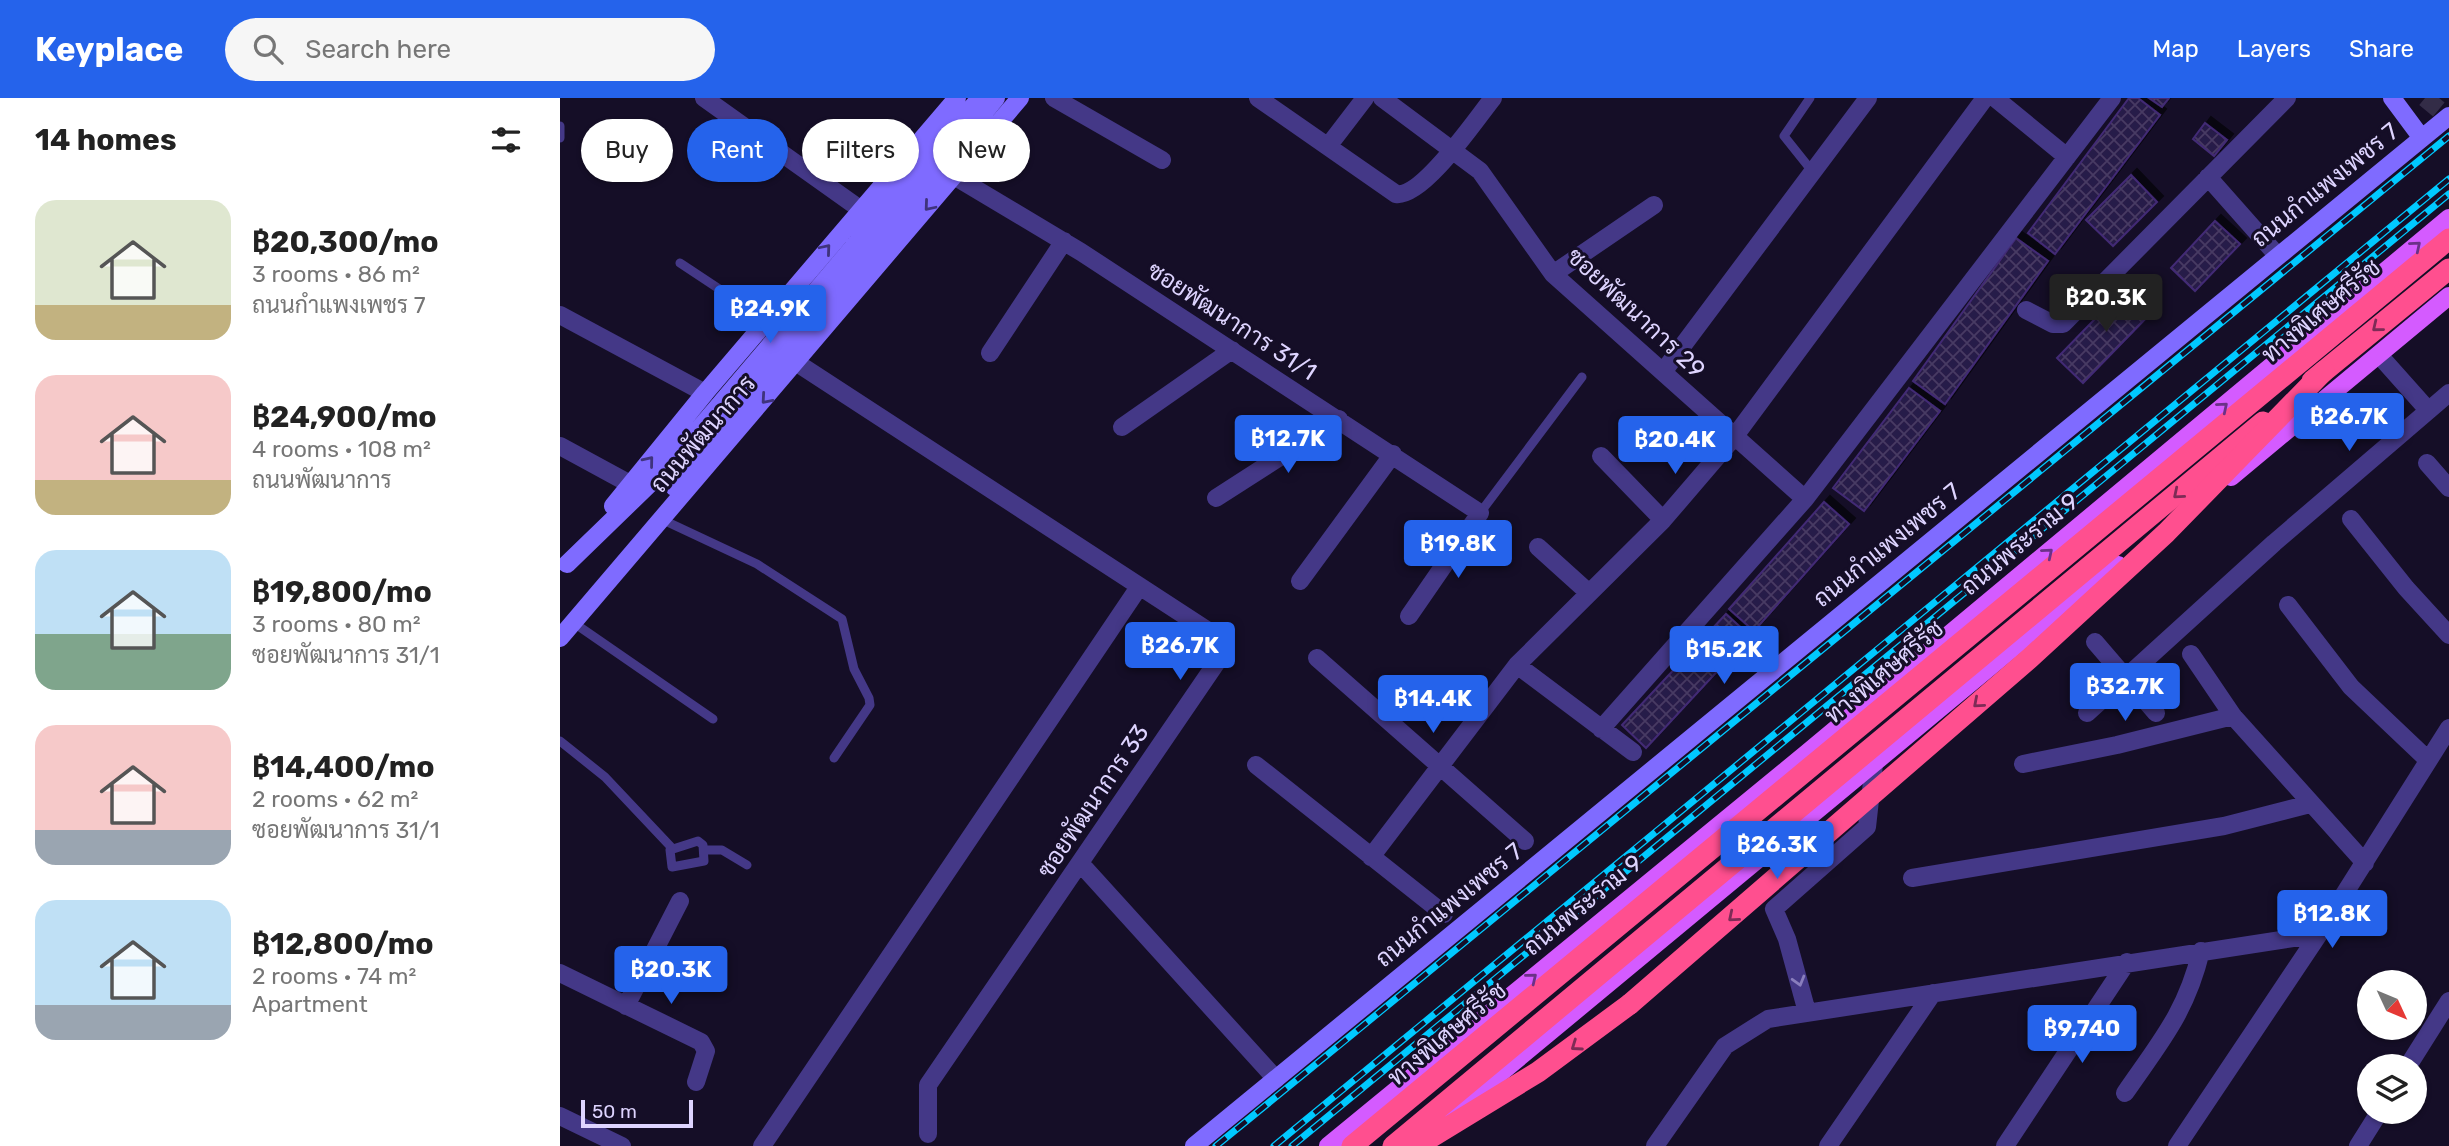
<!DOCTYPE html>
<meta charset="utf-8">
<style>
:root{--surface:#fff;--page:#f6f6f6;--text:#222;--muted:#767676;--accent:#2563eb}
body{margin:0;font-family:Rubik,Sarabun,sans-serif;background:var(--page);color:var(--text);height:100vh;display:flex;flex-direction:column;font-size:26px;white-space:nowrap}
*{box-sizing:border-box;margin:0}
p{font-size:23px;color:var(--muted)}
.icon{flex:none;width:38px;height:38px;fill:none;stroke:currentColor;stroke-width:2;stroke-linecap:round;stroke-linejoin:round}
.map{position:relative;flex:1;overflow:hidden}
.drawer{display:flex;flex-direction:column;background:var(--surface);width:560px}
.drawer>*{flex:none}
.guide{position:absolute;left:21px;top:21px;width:665px;height:63px;display:flex;gap:14px}
.needle{width:46px;rotate:134deg}
.buttons{position:absolute;left:1797px;top:872px;display:grid;gap:14px}
.buttons a{display:grid;place-items:center;width:70px;height:70px;border-radius:50%;background:var(--surface);box-shadow:0 2px 5px #0004;font-size:35px}
.scale{position:absolute;left:21px;bottom:18px;width:112px;box-sizing:border-box;padding-left:7px;border:4px solid #ded4ff;border-top:0;font-size:19px;line-height:24px;white-space:nowrap;color:#ded4ff;-webkit-text-stroke:5px #150e27;paint-order:stroke}
.price{position:absolute;translate:-50% -60px;padding:0 16px;border-radius:7px;background:var(--accent);color:#fff;font-size:23px;line-height:46px;filter:drop-shadow(0 2px 4px #0008)}
.price::after{content:'';position:absolute;left:50%;top:42px;width:21px;height:16px;margin-left:-10px;background:inherit;clip-path:polygon(0 0,100% 0,50% 100%)}
.price.active{background:#222;color:#fff}
ul{padding:0;list-style:none}
li{display:flex;align-items:center;gap:21px;height:175px;padding:0 35px}
li span{display:grid;place-items:center;flex:none;width:196px;height:140px;border-radius:21px;color:#555}
li>.icon{margin-inline-start:auto}
span .icon{width:84px;height:84px;fill:#fffc;stroke-width:1}
li b{font-size:30px}
h2{display:flex;justify-content:space-between;align-items:center;height:84px;padding:0 35px;font-size:30px}
.chip{padding:0 24px;border-radius:32px;background:var(--surface);box-shadow:0 2px 5px #0004;font-size:24px;line-height:63px}
.chip.active{background:var(--accent);color:#fff}
header{display:flex;align-items:center;gap:42px;box-sizing:border-box;height:98px;padding:0 35px;background:var(--accent);color:#fff}
header strong{font-size:33px}
nav{display:flex;gap:38px;margin-inline-start:auto;font-size:24px}
.search{width:490px;height:63px;background:var(--page);display:flex;align-items:center;gap:18px;box-sizing:border-box;padding:0 24px;border-radius:38px;color:var(--muted);font-size:26px}
main{display:flex;flex:1;min-height:0}
.map>svg:first-child{display:block}
.building{fill:url(#building-cross-hatch);stroke:#422b75;stroke-width:2;filter:url(#shadow)}
.lines{fill:none;stroke-linecap:round;stroke-linejoin:round}
.secondary-tunnel{stroke:#332c47;stroke-width:18;stroke-dasharray:18 9;stroke-linecap:butt}
.lane{stroke:#443887;stroke-width:9}
.street{stroke:#443887;stroke-width:18}
.secondary{stroke:#7f6bff;stroke-width:18}
.primary{stroke:#d45bff;stroke-width:18}
.highway{stroke:#ff4f8f;stroke-width:21}
.rail-casing{stroke:#00c9ff;stroke-width:7}
.rail{stroke:#150e27;stroke-width:4.5;stroke-dasharray:13;stroke-linecap:butt}
.highway-bridge{stroke:#ff4f8f;stroke-width:21}
.oneway{stroke:#3f337d}
.oneway2{stroke:#6b3188}
.oneway3{stroke:#7e2b56}
.oneway4{stroke:#897ebd}
.labels{text-anchor:middle;dominant-baseline:central;stroke-width:6;stroke-linejoin:round;paint-order:stroke}
.street-label{font-size:24px;fill:#ded4ff;stroke:#150e27}
</style>
<header>
<strong>Keyplace</strong>
<div class="search"><svg class="icon" aria-label="search" viewBox="0 0 24 24"><circle cx="10" cy="10" r="6"/><path d="M15 15l6 6"/></svg>Search here</div>
<nav><a>Map</a><a>Layers</a><a>Share</a></nav>
</header>
<main>
<section class="drawer">
<h2>14 homes<svg class="icon" aria-label="filters" viewBox="0 0 24 24"><path d="M4 7h16M4 17h16"/><circle cx="9" cy="7" r="2"/><circle cx="15" cy="17" r="2"/></svg></h2>
<ul>
<li><span style="background:linear-gradient(#dfe7d0 75%,#c2b280 0)"><svg class="icon" aria-label="home" viewBox="0 0 24 24"><path d="M3 11l9-7 9 7M6 9v11h12V9"/></svg></span><div><b>฿20,300/mo</b><p>3 rooms · 86 m²</p><p>ถนนกำแพงเพชร 7</p></div></li>
<li><span style="background:linear-gradient(#f6c9c9 75%,#c2b280 0)"><svg class="icon" aria-label="home" viewBox="0 0 24 24"><path d="M3 11l9-7 9 7M6 9v11h12V9"/></svg></span><div><b>฿24,900/mo</b><p>4 rooms · 108 m²</p><p>ถนนพัฒนาการ</p></div></li>
<li><span style="background:linear-gradient(#bfe0f5 60%,#7fa58c 0)"><svg class="icon" aria-label="home" viewBox="0 0 24 24"><path d="M3 11l9-7 9 7M6 9v11h12V9"/></svg></span><div><b>฿19,800/mo</b><p>3 rooms · 80 m²</p><p>ซอยพัฒนาการ 31/1</p></div></li>
<li><span style="background:linear-gradient(#f6c9c9 75%,#9aa5b1 0)"><svg class="icon" aria-label="home" viewBox="0 0 24 24"><path d="M3 11l9-7 9 7M6 9v11h12V9"/></svg></span><div><b>฿14,400/mo</b><p>2 rooms · 62 m²</p><p>ซอยพัฒนาการ 31/1</p></div></li>
<li><span style="background:linear-gradient(#bfe0f5 75%,#9aa5b1 0)"><svg class="icon" aria-label="home" viewBox="0 0 24 24"><path d="M3 11l9-7 9 7M6 9v11h12V9"/></svg></span><div><b>฿12,800/mo</b><p>2 rooms · 74 m²</p><p>Apartment</p></div></li>
</ul>
</section>
<div class="map">
<svg width="1889" height="1048" viewBox="0 0 1889 1048">
<defs>
<pattern id="building-cross-hatch" width="8" height="8" patternUnits="userSpaceOnUse" patternTransform="scale(1.75)"><rect width="8" height="8" fill="#281a48"/><path d="M0 0l8 8M0 8l8-8" fill="none" stroke="#473a63"/></pattern>
<filter id="shadow"><feDropShadow dx="6" dy="-6" stdDeviation="0" flood-color="#0009"/></filter>
</defs>
<rect width="100%" height="100%" fill="#150e27"/>
<path class="building" d="M1569 0H1578L1600 17 1495 156 1468 135Z
M1589 0H1609L1602 9Z
M1645 25 1667 42 1654 58 1633 41Z
M1571 77 1597 104 1553 148 1526 122Z
M1655 123 1680 146 1635 193 1611 170Z
M1456 140 1488 163 1385 306 1353 283Z
M1569 186 1594 212 1523 285 1497 260Z
M1349 290 1380 313 1304 413 1273 390Z
M1264 404 1289 426 1194 533 1169 511Z
M1166 516 1190 538 1086 650 1062 627Z"/>
<g class="lines">
<path class="secondary-tunnel" d="M1865 0 1889 20"/>
<path class="lane" d="M1250 0 1224 38 1252 73
M0 28V40
M120 165 206 222
M920 415 1022 279
M101 421 197 466 282 521 294 571 309 600 310 607 274 660
M14 525 153 621
M0 643 45 679 112 750
M138 743 143 747 144 763 112 769 110 752Z
M144 752H162L187 767"/>
<path class="street" d="M144 0 300 111
M494 0 602 62
M698 0 836 96C863 100 916 21 933 0
M822 0 920 73 993 176 1245 401
M1435 0 1507 59
M769 47 805 0
M394 78 521 154 920 415 849 518
M1648 79 1717 157
M993 176 1094 107
M1466 212 1493 226H1503L1727 0
M0 217 145 295
M430 255 504 143
M1819 257 1868 312
M237 265 653 536 661 546 659 561 368 987V1036
M1103 274 1308 0
M562 329 672 252
M0 348 70 386
M1041 358 1103 422
M1867 365 1889 390
M656 400 779 321
M1791 421 1846 490 1889 537
M978 449 1029 495
M740 483 833 356
M1728 507 1791 589 1868 662
M1535 544 1596 615
M1631 556 1673 618 1805 765
M757 560 965 743
M957 567 1073 654
M1527 615 1714 445 1889 295
M1041 631 1245 401 1552 0
M1463 666 1557 647 1673 618
M696 667 884 816
M811 759 957 567 1103 422 1175 338 1425 0
M520 765 716 981
M1352 780 1664 728 1750 706
M0 875 141 944 146 953 136 984
M66 908 120 803
M1247 914 1227 841 1214 811 1307 729 1314 666
M1848 968 1889 903
M1565 995C1600 944 1626 915 1641 853
M0 1018 62 1048
M202 1048 579 489
M1095 1048 1165 948 1208 921 1759 836
M1268 1048 1373 895
M1445 1048 1567 864
M1617 1048 1759 836 1889 630
M1798 1048 1820 1013"/>
<path class="secondary" d="M1832 0 1861 39
M114 389 436 0
M53 408 145 295 397 0
M7 466 104 372 420 0
M0 540 460 0
M634 1048 1889 18"/>
<path class="primary" d="M1671 379 1889 198
M874 1030 1472 534 1558 467
M768 1048 1247 655 1889 120"/>
<path class="highway" d="M1752 283 1889 171
M792 1048 1889 141
M833 1048 1703 324
M857 1048 978 974 1070 906"/>
<g class="rail-casing">
<path id="rail" d="M656 1048 1889 38
M714 1048 1889 81
M732 1048 1889 96"/>
</g>
<use href="#rail" class="rail"/>
<path class="highway-bridge" d="M1070 906 1470 560 1606 435 1764 273"/>
</g>
<defs><path id="oneway-chevron" d="M-2-3.5L2.5 0L-2 3.5" fill="none" stroke-width="1.6" stroke-linecap="round" stroke-linejoin="round" transform="scale(1.75)"/></defs>
<g class="oneway">
<use href="#oneway-chevron" transform="translate(369 108) rotate(130)"/>
<use href="#oneway-chevron" transform="translate(266 151) rotate(-50)"/>
<use href="#oneway-chevron" transform="translate(206 301) rotate(131)"/>
<use href="#oneway-chevron" transform="translate(89 363) rotate(-51)"/>
</g>
<g class="oneway2">
<use href="#oneway-chevron" transform="translate(1856 148) rotate(-40)"/>
<use href="#oneway-chevron" transform="translate(1663 309) rotate(-40)"/>
<use href="#oneway-chevron" transform="translate(1488 455) rotate(-40)"/>
<use href="#oneway-chevron" transform="translate(972 880) rotate(-39)"/>
</g>
<g class="oneway3">
<use href="#oneway-chevron" transform="translate(1817 229) rotate(141)"/>
<use href="#oneway-chevron" transform="translate(1618 396) rotate(140)"/>
<use href="#oneway-chevron" transform="translate(1418 605) rotate(139)"/>
<use href="#oneway-chevron" transform="translate(1173 819) rotate(140)"/>
<use href="#oneway-chevron" transform="translate(1016 948) rotate(145)"/>
</g>
<use class="oneway4" href="#oneway-chevron" transform="translate(1239 883) rotate(74)"/>
<g class="labels">
<g class="street-label">
<text transform="translate(1765 87) rotate(-39)">ถนนกำแพงเพชร 7</text>
<text transform="translate(1761 213) rotate(-40)">ทางพิเศษศรีรัช</text>
<text transform="translate(1076 215) rotate(43)">ซอยพัฒนาการ 29</text>
<text transform="translate(672 223) rotate(33)">ซอยพัฒนาการ 31/1</text>
<text transform="translate(143 336) rotate(-49)">ถนนพัฒนาการ</text>
<text transform="translate(1460 446) rotate(-40)">ถนนพระราม 9</text>
<text transform="translate(1327 447) rotate(-39)">ถนนกำแพงเพชร 7</text>
<text transform="translate(1324 574) rotate(-40)">ทางพิเศษศรีรัช</text>
<text transform="translate(533 703) rotate(-56)">ซอยพัฒนาการ 33</text>
<text transform="translate(889 807) rotate(-39)">ถนนกำแพงเพชร 7</text>
<text transform="translate(1023 807) rotate(-39)">ถนนพระราม 9</text>
<text transform="translate(887 936) rotate(-40)">ทางพิเศษศรีรัช</text>
</g>
</g>
</svg>
<div class="buttons">
<a><svg class="needle" viewBox="-14 -14 28 28"><path d="M0-13l5 13h-10z" fill="#e53935"/><path d="M0 13l5-13h-10z" fill="#767676"/></svg></a>
<a><svg class="icon" aria-label="layers" viewBox="0 0 24 24"><path d="M12 4l9 5-9 5-9-5zM3 14l9 5 9-5"/></svg></a>
</div>
<div class="scale">50 m</div>
<b class="price active" style="left:1546px;top:236px">฿20.3K</b>
<b class="price" style="left:210px;top:247px">฿24.9K</b>
<b class="price" style="left:1789px;top:355px">฿26.7K</b>
<b class="price" style="left:728px;top:377px">฿12.7K</b>
<b class="price" style="left:1115px;top:378px">฿20.4K</b>
<b class="price" style="left:898px;top:482px">฿19.8K</b>
<b class="price" style="left:620px;top:584px">฿26.7K</b>
<b class="price" style="left:1164px;top:588px">฿15.2K</b>
<b class="price" style="left:1565px;top:625px">฿32.7K</b>
<b class="price" style="left:873px;top:637px">฿14.4K</b>
<b class="price" style="left:1217px;top:783px">฿26.3K</b>
<b class="price" style="left:1772px;top:852px">฿12.8K</b>
<b class="price" style="left:111px;top:908px">฿20.3K</b>
<b class="price" style="left:1522px;top:967px">฿9,740</b>
<div class="guide">
<a class="chip">Buy</a>
<a class="chip active">Rent</a>
<a class="chip">Filters</a>
<a class="chip">New</a>
</div>
</div>
</main>
